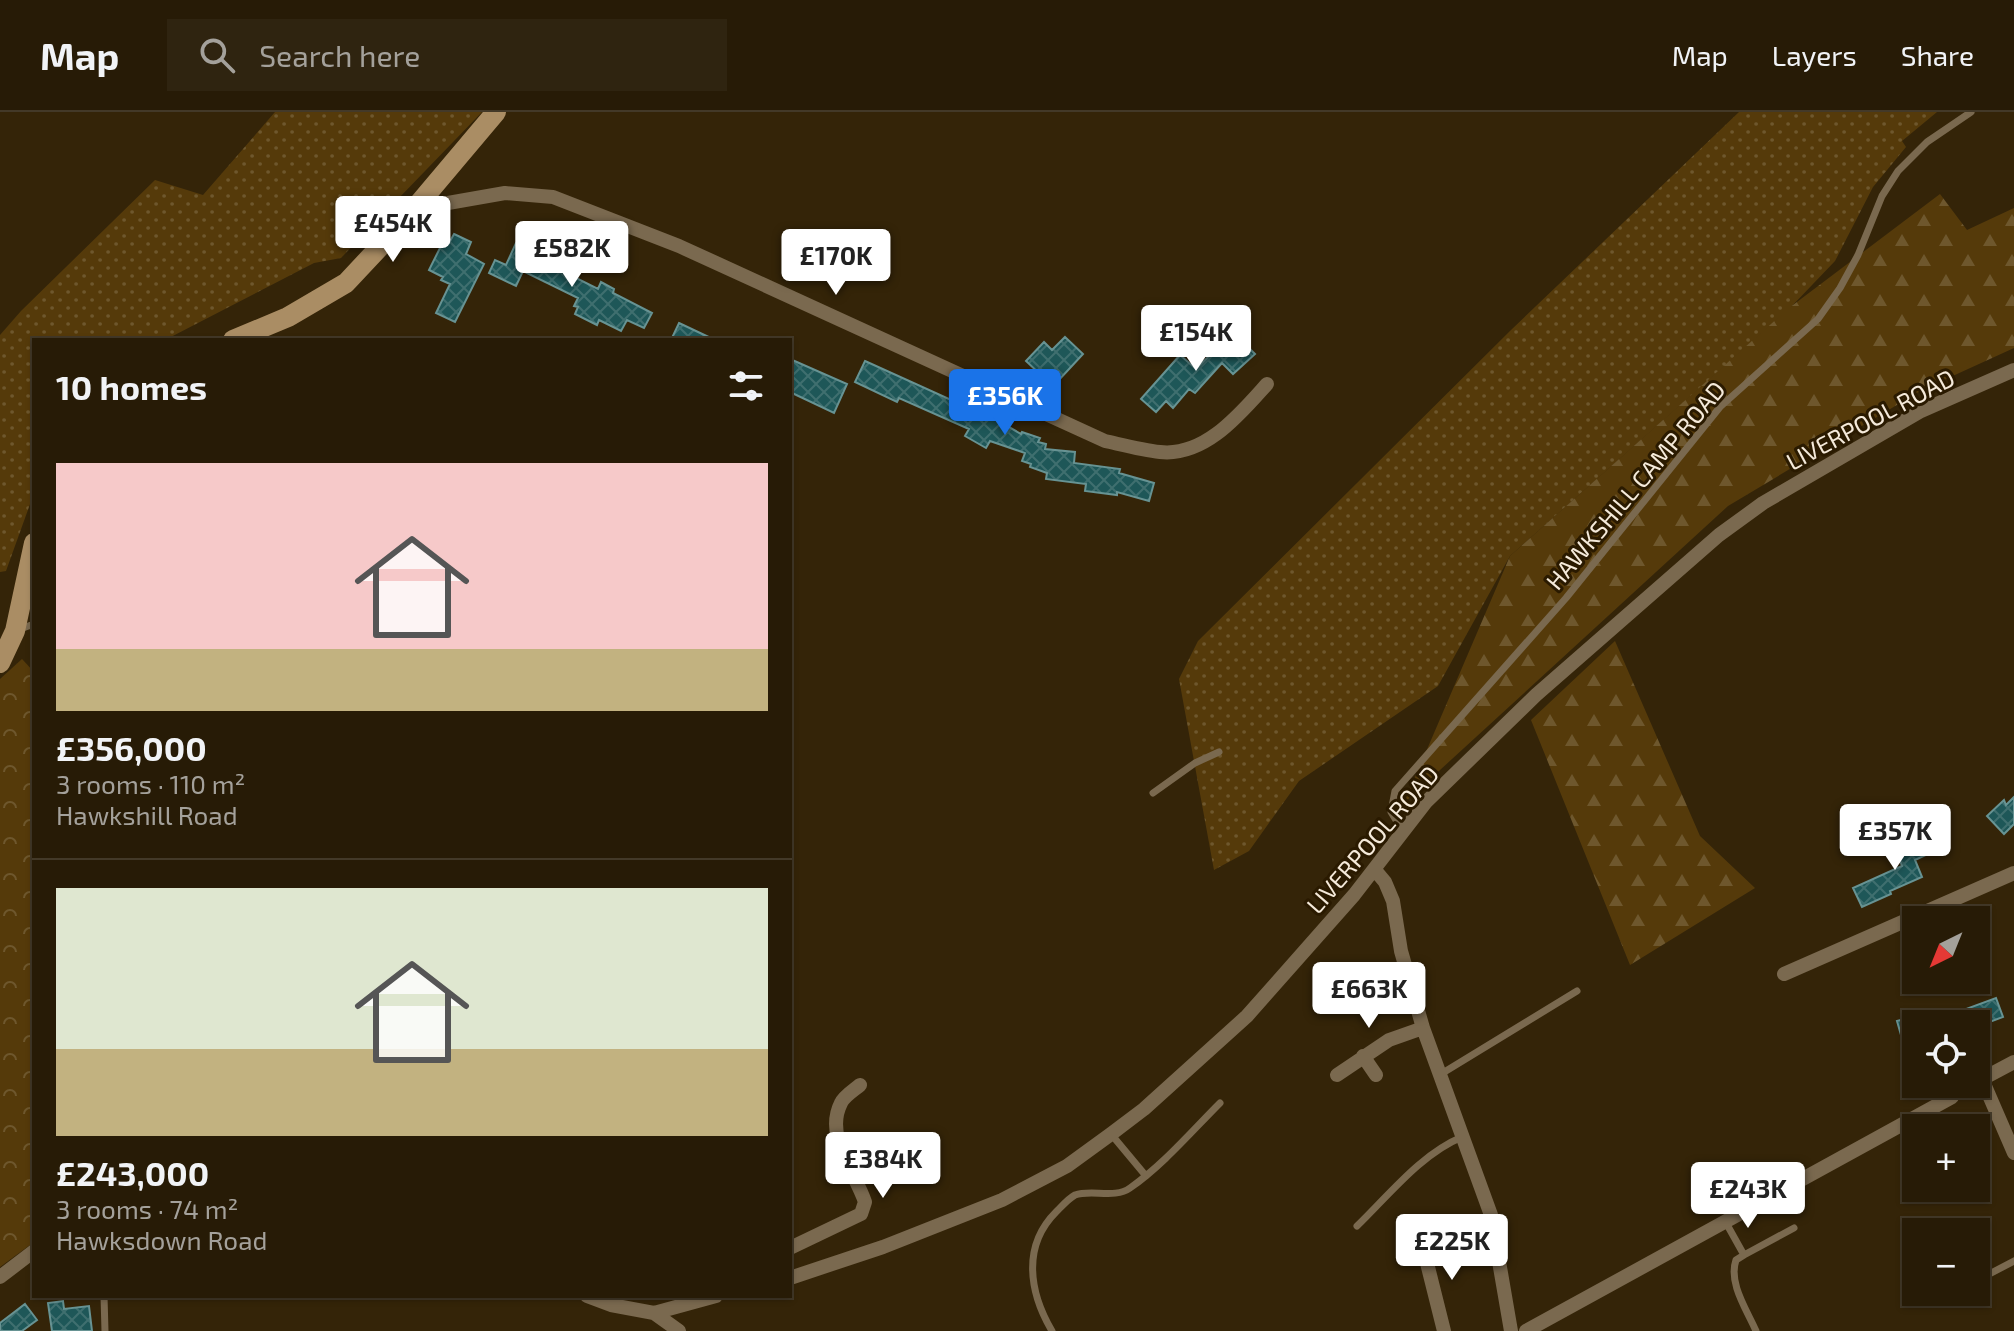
<!DOCTYPE html>
<meta charset="utf-8">
<style>
:root{--surface:#271b06;--page:#2f2410;--text:#f1f3f6;--muted:#a4a19b;--line:#433928;--accent:#1a73e8}
body{margin:0;font-family:"Exo 2",sans-serif;background:var(--page);color:var(--text);height:100vh;display:flex;flex-direction:column;font-size:30px;white-space:nowrap}
*{box-sizing:border-box;margin:0}
p{font-size:26px;color:var(--muted)}
.icon{flex:none;width:44px;height:44px;fill:none;stroke:currentColor;stroke-width:2;stroke-linecap:round;stroke-linejoin:round}
.map{position:relative;flex:1;overflow:hidden}
.panel{position:absolute;left:32px;top:226px;width:760px;height:960px;display:flex;flex-direction:column;background:var(--surface);border-radius:0px;box-shadow:0 2px 6px #0004,0 0 0 2px var(--line)}
.panel>*{flex:none}
.needle{width:52px;rotate:223deg}
.tools{position:absolute;left:1902px;top:794px;display:grid;gap:16px}
.tools a{display:grid;place-items:center;width:88px;height:88px;border-radius:0px;background:var(--surface);box-shadow:0 2px 6px #0004,0 0 0 2px var(--line);font-size:40px}
.price{position:absolute;translate:-50% -68px;padding:0 18px;border-radius:8px;background:#fff;color:#222;font-size:26px;line-height:52px;filter:drop-shadow(0 2px 4px #0008)}
.price::after{content:'';position:absolute;left:50%;top:48px;width:24px;height:18px;margin-left:-12px;background:inherit;clip-path:polygon(0 0,100% 0,50% 100%)}
.price.active{background:var(--accent);color:#fff}
ul{padding:0;list-style:none}
li{display:grid;align-content:center;gap:16px;height:424px;padding:0 24px}
li+li{border-top:2px solid var(--line)}
li span{display:grid;place-items:center;height:248px;border-radius:0px;color:#555}
li>.icon{margin-inline-start:auto}
span .icon{width:144px;height:144px;fill:#fffc;stroke-width:1}
li b{font-size:34px}
h2{display:flex;justify-content:space-between;align-items:center;height:96px;padding:0 24px;font-size:34px}
header{display:flex;align-items:center;gap:48px;box-sizing:border-box;height:112px;padding:0 40px;background:var(--surface);border-bottom:2px solid var(--line)}
header strong{font-size:38px}
nav{display:flex;gap:44px;margin-inline-start:auto;font-size:28px}
.search{width:560px;height:72px;background:var(--page);display:flex;align-items:center;gap:20px;box-sizing:border-box;padding:0 28px;border-radius:0px;color:var(--muted);font-size:30px}
.map>svg:first-child{display:block}
.grass{fill:url(#grass-dots)}
.forest{fill:url(#forest-firs)}
.park{fill:url(#park-crowns)}
.building{fill:url(#building-cross-hatch);stroke:#679393;stroke-width:2}
.lines{fill:none;stroke-linecap:round;stroke-linejoin:round}
.lane{stroke:#7a694f;stroke-width:7}
.street{stroke:#7a694f;stroke-width:14}
.secondary{stroke:#aa8d64;stroke-width:20}
.labels{text-anchor:middle;dominant-baseline:central;stroke-width:6;stroke-linejoin:round;paint-order:stroke}
.street-label{font-size:24px;fill:#f5eada;stroke:#2a1a00}
</style>
<header>
<strong>Map</strong>
<div class="search"><svg class="icon" aria-label="search" viewBox="0 0 24 24"><circle cx="10" cy="10" r="6"/><path d="M15 15l6 6"/></svg>Search here</div>
<nav><a>Map</a><a>Layers</a><a>Share</a></nav>
</header>
<div class="map">
<svg width="2014" height="1219" viewBox="0 0 2014 1219">
<defs>
<pattern id="grass-dots" width="8" height="8" patternUnits="userSpaceOnUse" patternTransform="scale(2)"><rect width="8" height="8" fill="#553a0a"/><path d="M2 2h.1M6 6h.1" fill="none" stroke="#6e572d" stroke-width="1.8" stroke-linecap="round"/></pattern>
<pattern id="forest-firs" width="22" height="20" patternUnits="userSpaceOnUse" patternTransform="scale(2)"><rect width="22" height="20" fill="#553a0a"/><path d="M5 1l3.5 6h-7zM16 11l3.5 6h-7z" fill="#6e572d"/></pattern>
<pattern id="park-crowns" width="20" height="18" patternUnits="userSpaceOnUse" patternTransform="scale(2)"><rect width="20" height="18" fill="#553a0a"/><path d="M2 6a3 3 0 1 1 6 0M12 15a3 3 0 1 1 6 0" fill="none" stroke="#6e572d"/></pattern>
<pattern id="building-cross-hatch" width="8" height="8" patternUnits="userSpaceOnUse" patternTransform="scale(2)"><rect width="8" height="8" fill="#1e5758"/><path d="M0 0l8 8M0 8l8-8" fill="none" stroke="#3f6f6f"/></pattern>
</defs>
<rect width="100%" height="100%" fill="#342408"/>
<path class="grass" d="M275 0H482L341 146 314 151 165 228H34V381L6 459 0 460V223L21 199 155 68 203 83Z
M1739 0H1937L1902 29 1906 35 1873 75 1835 149 1790 196 1510 444 1438 574 1299 669 1249 739 1214 758 1179 567 1198 529 1511 218Z"/>
<path class="forest" d="M1940 82 1967 118 2014 96V236L1922 278 1728 394 1404 691 1510 444 1789 196Z
M1615 529 1700 724 1755 776 1630 853 1531 608Z"/>
<path class="park" d="M22 547 34 560V1130L0 1155V567Z"/>
<path class="building" d="M454 122 471 130 466 142 484 152 455 210 436 201 450 172 441 168 443 165 429 158 444 128 449 131Z
M516 131 561 151 558 157 598 177 601 170 614 177 613 181 652 201 644 216 627 208 621 219 599 208 597 213 575 202 578 195 574 194 578 186 523 159 516 174 489 161 495 148 506 153Z
M679 211 715 228H671Z
M1233 220 1255 242 1233 262 1222 251 1195 281 1189 277 1173 296 1166 289 1156 300 1141 287 1180 243 1196 257Z
M1065 225 1083 242 1057 270 1046 259 1042 264 1026 249 1044 230 1052 238Z
M790 247 847 272 834 301 790 280Z
M865 249 982 302 983 300 1021 322 1022 320 1040 326 1038 330 1046 332 1045 337 1075 340 1074 351 1120 357 1119 361 1154 371 1149 389 1117 380V383L1085 379 1086 372 1046 367 1047 361 1030 355 1031 352 1022 349 1025 341 990 329 986 336 965 324 969 317 899 286 897 290 855 270Z
M2014 685V712L2004 722 1987 704 2004 688 2006 693Z
M1922 721 1930 741 1915 748 1922 765 1890 779 1891 782 1862 795 1853 776 1902 754 1894 733Z
M1996 886 2003 905 1976 915V912H1972L1966 897Z
M1916 904V927L1903 930 1897 909Z
M63 1189 64 1197 89 1194 92 1219H52L48 1191Z
M25 1192 37 1208 22 1219H0V1211Z"/>
<g class="lines">
<path class="lane" d="M20 517 34 512
M1153 681 1195 651 1219 640
M1402 718 1391 700 1395 679 1566 486 1720 295 1818 207 1840 176 1858 143 1882 84 1898 59 1927 30 1971 0
M1441 962 1577 879
M1111 1022 1146 1064
M1725 1109 1744 1143 1736 1148C1728 1171 1747 1198 1756 1219
M1357 1114C1389 1083 1421 1042 1462 1025
M1744 1143 1794 1116
M1976 1169 2014 1149
M104 1184 105 1219
M1052 1219C1029 1180 1022 1134 1056 1100 1061 1095 1069 1086 1075 1083 1091 1077 1115 1087 1130 1076 1163 1053 1191 1020 1220 991"/>
<path class="street" d="M408 106 448 91 505 81 553 85 679 134 1105 329C1123 333 1142 338 1160 340 1205 345 1240 302 1267 272
M1375 758 1385 770 1393 789 1401 839 1423 916 1491 1103 1511 1219
M1784 862 2014 761
M1363 944 1376 963
M2014 950 1982 967 2014 1041
M1337 963 1389 928 1423 916
M1422 1131 1444 1219
M790 1136 861 1102 865 1090C855 1060 824 1024 841 991 844 984 854 978 860 973
M0 1165 34 1139
M790 1166 883 1135 1002 1088 1067 1054 1111 1022 1144 997 1247 904 1354 783 1426 690 1536 583 1719 423 1763 391 1921 299 2014 258
M587 1184 611 1193 654 1201 716 1184
M654 1201 679 1219
M1526 1219 1952 985"/>
<path class="secondary" d="M233 228 288 205 346 171 405 108 496 0
M0 551 15 519 34 431"/>
</g>
<g class="labels">
<g class="street-label">
<text transform="translate(1870 307) rotate(-28)">LIVERPOOL ROAD</text>
<text transform="translate(1635 373) rotate(-50)">HAWKSHILL CAMP ROAD</text>
<text transform="translate(1372 727) rotate(-49)">LIVERPOOL ROAD</text>
</g>
</g>
</svg>
<div class="tools">
<a><svg class="needle" viewBox="-14 -14 28 28"><path d="M0-13l5 13h-10z" fill="#e53935"/><path d="M0 13l5-13h-10z" fill="#a4a19b"/></svg></a>
<a><svg class="icon" aria-label="locate" viewBox="0 0 24 24"><circle cx="12" cy="12" r="6"/><path d="M12 2v4M12 18v4M2 12h4M18 12h4"/></svg></a>
<a>+</a>
<a>−</a>
</div>
<b class="price" style="left:393px;top:152px">£454K</b>
<b class="price" style="left:572px;top:177px">£582K</b>
<b class="price" style="left:836px;top:185px">£170K</b>
<b class="price" style="left:1196px;top:261px">£154K</b>
<b class="price active" style="left:1005px;top:325px">£356K</b>
<b class="price" style="left:1895px;top:760px">£357K</b>
<b class="price" style="left:1369px;top:918px">£663K</b>
<b class="price" style="left:883px;top:1088px">£384K</b>
<b class="price" style="left:1748px;top:1118px">£243K</b>
<b class="price" style="left:1452px;top:1170px">£225K</b>
<section class="panel">
<h2>10 homes<svg class="icon" aria-label="filters" viewBox="0 0 24 24"><path d="M4 7h16M4 17h16"/><circle cx="9" cy="7" r="2"/><circle cx="15" cy="17" r="2"/></svg></h2>
<ul>
<li><span style="background:linear-gradient(#f6c9c9 75%,#c2b280 0)"><svg class="icon" aria-label="home" viewBox="0 0 24 24"><path d="M3 11l9-7 9 7M6 9v11h12V9"/></svg></span><div><b>£356,000</b><p>3 rooms · 110 m²</p><p>Hawkshill Road</p></div></li>
<li><span style="background:linear-gradient(#dfe7d0 65%,#c2b280 0)"><svg class="icon" aria-label="home" viewBox="0 0 24 24"><path d="M3 11l9-7 9 7M6 9v11h12V9"/></svg></span><div><b>£243,000</b><p>3 rooms · 74 m²</p><p>Hawksdown Road</p></div></li>
</ul>
</section>
</div>
